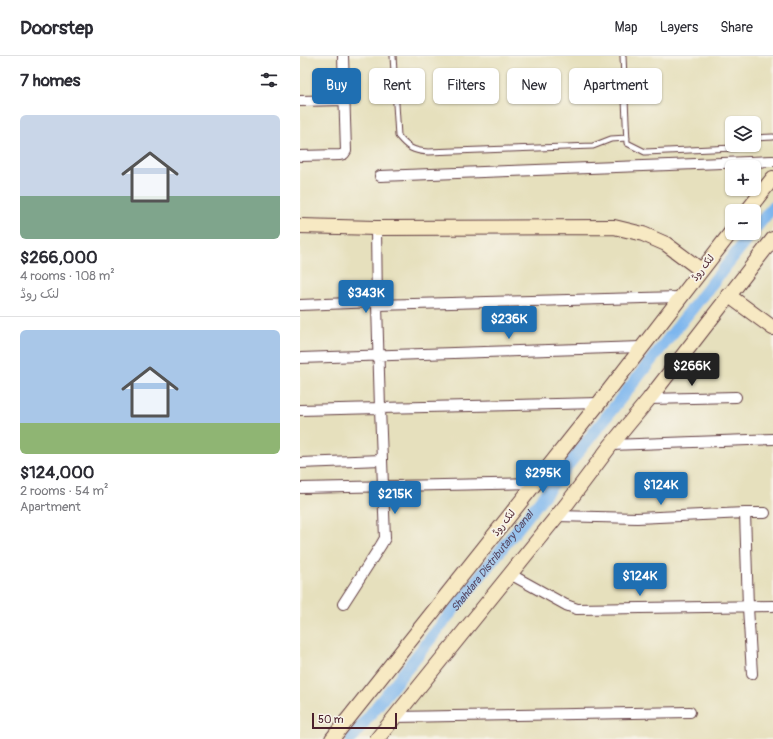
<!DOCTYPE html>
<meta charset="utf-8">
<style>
:root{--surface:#fff;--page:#f7f7f7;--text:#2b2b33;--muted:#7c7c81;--line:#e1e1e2;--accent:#1f6fb2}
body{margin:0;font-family:Pangolin,"Playpen Sans Arabic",sans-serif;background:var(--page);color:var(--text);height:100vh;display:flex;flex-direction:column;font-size:15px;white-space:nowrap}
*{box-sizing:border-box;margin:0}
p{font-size:13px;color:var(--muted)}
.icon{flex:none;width:22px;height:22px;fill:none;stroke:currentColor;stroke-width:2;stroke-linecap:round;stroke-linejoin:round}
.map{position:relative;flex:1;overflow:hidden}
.side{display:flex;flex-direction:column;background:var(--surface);width:300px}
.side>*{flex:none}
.top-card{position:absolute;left:12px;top:12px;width:380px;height:36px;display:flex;gap:8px}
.fabs{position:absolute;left:425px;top:60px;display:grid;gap:8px}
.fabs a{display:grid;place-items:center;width:36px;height:36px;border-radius:6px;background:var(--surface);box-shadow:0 1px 3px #0004;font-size:20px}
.scale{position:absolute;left:12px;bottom:10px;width:85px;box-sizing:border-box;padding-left:4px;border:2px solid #4a1f2b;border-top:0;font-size:11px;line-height:14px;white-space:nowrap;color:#4a1f2b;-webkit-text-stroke:3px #f7f3e8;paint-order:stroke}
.price{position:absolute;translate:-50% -34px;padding:0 9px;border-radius:4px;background:var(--accent);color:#fff;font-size:13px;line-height:26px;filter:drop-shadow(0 1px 2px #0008)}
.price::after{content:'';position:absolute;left:50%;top:24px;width:12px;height:9px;margin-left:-6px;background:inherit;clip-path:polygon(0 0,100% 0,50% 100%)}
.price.selected{background:#222;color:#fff}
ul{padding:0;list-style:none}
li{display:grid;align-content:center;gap:8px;height:212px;padding:0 20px}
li+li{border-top:1px solid var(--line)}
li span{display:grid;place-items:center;height:124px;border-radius:6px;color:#555}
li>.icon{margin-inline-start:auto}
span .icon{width:72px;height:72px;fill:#fffc;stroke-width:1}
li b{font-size:17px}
h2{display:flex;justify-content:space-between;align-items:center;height:48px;padding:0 20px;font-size:17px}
.tag{padding:0 14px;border-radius:6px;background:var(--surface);box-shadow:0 1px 3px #0004;font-size:14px;line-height:36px}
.tag.selected{background:var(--accent);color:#fff}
header{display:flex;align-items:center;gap:24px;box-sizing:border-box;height:56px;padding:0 20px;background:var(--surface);border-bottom:1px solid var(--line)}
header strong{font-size:19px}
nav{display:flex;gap:22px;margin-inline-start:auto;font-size:14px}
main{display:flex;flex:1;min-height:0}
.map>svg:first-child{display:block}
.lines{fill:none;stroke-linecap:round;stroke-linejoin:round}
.canal{stroke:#7db6ee;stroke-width:12}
.lane-casing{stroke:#613c41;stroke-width:7}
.street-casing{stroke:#613c41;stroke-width:12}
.secondary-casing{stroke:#613c41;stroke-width:16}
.lane{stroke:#fff;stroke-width:5}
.street{stroke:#fff;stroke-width:10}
.secondary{stroke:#f7e9c3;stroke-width:14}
.labels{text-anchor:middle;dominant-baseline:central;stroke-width:3.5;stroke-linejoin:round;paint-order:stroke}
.street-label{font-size:10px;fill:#4a1f2b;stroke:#f7f3e8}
.water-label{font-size:11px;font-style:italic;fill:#594c66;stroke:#f7f3e8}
</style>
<header>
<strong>Doorstep</strong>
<nav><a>Map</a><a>Layers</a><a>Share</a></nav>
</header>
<main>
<section class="side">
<h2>7 homes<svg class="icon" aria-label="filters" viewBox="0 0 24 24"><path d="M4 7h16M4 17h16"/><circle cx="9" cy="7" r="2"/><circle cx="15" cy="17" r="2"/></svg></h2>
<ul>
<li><span style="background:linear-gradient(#c9d6e8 65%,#7fa58c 0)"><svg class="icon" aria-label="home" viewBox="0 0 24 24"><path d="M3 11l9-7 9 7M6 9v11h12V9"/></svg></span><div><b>$266,000</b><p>4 rooms · 108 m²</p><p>لنک روڈ</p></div></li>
<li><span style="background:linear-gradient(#a9c7e8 75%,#8fb573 0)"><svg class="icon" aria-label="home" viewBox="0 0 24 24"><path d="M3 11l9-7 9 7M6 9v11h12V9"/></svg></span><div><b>$124,000</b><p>2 rooms · 54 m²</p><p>Apartment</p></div></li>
</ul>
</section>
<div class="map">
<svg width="473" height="683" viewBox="0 0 473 683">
<rect width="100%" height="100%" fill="#f7f3e8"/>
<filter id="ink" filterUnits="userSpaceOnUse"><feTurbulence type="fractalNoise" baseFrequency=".025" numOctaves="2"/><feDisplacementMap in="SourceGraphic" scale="8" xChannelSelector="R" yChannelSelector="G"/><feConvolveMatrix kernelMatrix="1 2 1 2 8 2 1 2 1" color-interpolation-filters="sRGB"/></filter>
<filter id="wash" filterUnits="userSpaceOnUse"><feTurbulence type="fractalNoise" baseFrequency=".012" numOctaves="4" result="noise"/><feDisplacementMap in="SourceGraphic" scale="16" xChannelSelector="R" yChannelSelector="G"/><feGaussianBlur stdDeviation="0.9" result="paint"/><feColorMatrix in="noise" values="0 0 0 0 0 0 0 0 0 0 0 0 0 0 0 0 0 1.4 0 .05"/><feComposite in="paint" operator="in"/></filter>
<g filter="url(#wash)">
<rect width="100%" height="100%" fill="#e6e0bd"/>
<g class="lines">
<g class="canal">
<path d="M454 174 473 151"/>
<path id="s1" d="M51 683 452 177"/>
</g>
</g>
</g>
<g filter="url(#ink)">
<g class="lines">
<g class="lane-casing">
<path id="lane" d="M93 0 98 80C108 92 113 95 128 96L293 90 311 83 327 82
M323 0 327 87 345 96 434 92 446 91 447 89
M454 82 473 81"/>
</g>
<g class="street-casing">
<path id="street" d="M0 45 45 44
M0 100 40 99 44 98 46 95 43 0
M80 120 473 105
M76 172 77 249
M0 249 76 246
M0 302 341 291
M349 343 436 341
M299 347 80 352 77 249 380 241
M0 354 80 352 85 482 81 489 43 548
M311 389 473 383
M0 407 82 404
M0 432 236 427
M445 457 448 551 452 618
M257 460 337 462 445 457H465
M210 518 266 549 277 553 473 550
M95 661 390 656"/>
</g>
<g class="secondary-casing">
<path id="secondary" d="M447 155 473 122
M0 170 76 172 314 171 343 178 366 188 401 214
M428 239 473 272
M32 683 299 347 432 175
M77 683 266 449 311 389 349 343 473 183"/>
</g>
<use href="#lane" class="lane"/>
<use href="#street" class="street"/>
<use href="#secondary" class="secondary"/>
</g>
</g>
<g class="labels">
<g class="street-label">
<text transform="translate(403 212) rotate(-52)">لنک روڈ</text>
<text transform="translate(204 467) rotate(-52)">لنک روڈ</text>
</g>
<g class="water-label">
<text stroke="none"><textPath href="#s1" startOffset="227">Shahdara Distributary Canal</textPath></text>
</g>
</g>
</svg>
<div class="fabs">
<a><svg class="icon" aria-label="layers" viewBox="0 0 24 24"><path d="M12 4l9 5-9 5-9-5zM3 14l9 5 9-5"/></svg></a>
<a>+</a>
<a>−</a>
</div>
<div class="scale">50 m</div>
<b class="price" style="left:66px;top:258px">$343K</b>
<b class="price" style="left:209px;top:284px">$236K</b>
<b class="price selected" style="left:392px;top:331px">$266K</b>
<b class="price" style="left:243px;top:438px">$295K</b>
<b class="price" style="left:361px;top:450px">$124K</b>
<b class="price" style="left:95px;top:459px">$215K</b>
<b class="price" style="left:340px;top:541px">$124K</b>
<div class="top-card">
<a class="tag selected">Buy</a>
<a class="tag">Rent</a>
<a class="tag">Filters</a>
<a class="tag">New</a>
<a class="tag">Apartment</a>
</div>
</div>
</main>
